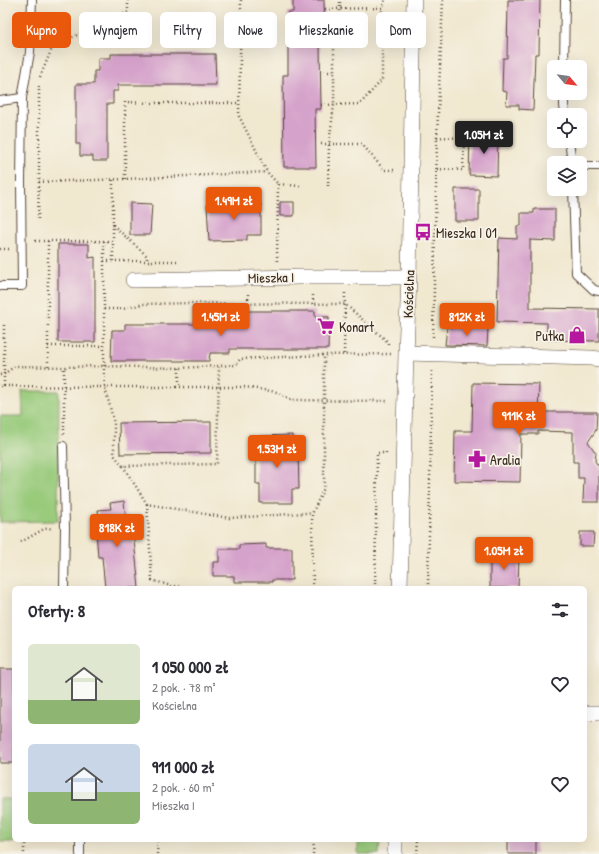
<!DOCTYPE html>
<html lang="pl">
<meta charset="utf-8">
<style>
:root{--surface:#fff;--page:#f7f7f7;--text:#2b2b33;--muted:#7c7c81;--accent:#ea580c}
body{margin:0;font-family:"Patrick Hand",sans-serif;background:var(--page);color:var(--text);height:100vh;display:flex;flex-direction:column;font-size:15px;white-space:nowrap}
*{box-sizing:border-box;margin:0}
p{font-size:13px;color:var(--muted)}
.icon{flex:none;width:22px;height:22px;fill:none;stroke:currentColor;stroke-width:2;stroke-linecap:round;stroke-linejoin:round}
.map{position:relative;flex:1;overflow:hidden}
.side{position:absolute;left:12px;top:586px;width:575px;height:256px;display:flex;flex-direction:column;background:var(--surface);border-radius:6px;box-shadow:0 4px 16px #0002}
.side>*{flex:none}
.banner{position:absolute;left:12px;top:12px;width:575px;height:36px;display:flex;gap:8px}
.needle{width:26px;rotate:119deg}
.controls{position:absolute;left:547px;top:60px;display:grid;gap:8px}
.controls a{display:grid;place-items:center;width:40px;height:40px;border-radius:6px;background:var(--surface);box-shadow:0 4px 16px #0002;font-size:20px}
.price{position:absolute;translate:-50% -34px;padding:0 9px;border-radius:4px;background:var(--accent);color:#fff;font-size:13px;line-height:26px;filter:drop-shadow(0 1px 2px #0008)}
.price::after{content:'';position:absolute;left:50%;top:24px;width:12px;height:9px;margin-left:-6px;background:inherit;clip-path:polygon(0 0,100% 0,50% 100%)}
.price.current{background:#222;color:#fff}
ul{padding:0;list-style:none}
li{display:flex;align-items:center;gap:12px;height:100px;padding:0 16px}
li span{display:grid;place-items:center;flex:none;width:112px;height:80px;border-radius:6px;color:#555}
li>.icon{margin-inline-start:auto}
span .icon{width:48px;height:48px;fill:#fffc;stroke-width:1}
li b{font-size:17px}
h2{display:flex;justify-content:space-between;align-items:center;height:48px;padding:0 16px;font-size:17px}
.tag{padding:0 14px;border-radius:6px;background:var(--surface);box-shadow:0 4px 16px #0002;font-size:14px;line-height:36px}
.tag.current{background:var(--accent);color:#fff}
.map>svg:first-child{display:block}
.green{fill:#98ca7a;stroke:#6a7a4c}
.building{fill:#d5a2cb}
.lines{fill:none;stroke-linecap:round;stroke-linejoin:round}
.lane-casing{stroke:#564639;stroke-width:10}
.street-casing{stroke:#564639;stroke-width:16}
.path{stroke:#564639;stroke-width:2.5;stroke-dasharray:1 3;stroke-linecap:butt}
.lane{stroke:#fff;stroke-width:8}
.street{stroke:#fff;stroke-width:15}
.labels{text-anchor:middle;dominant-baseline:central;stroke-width:3.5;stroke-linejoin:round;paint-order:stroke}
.poi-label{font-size:14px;fill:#3b2a1e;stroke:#f7f3e8;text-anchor:start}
.street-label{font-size:14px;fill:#3b2a1e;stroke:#f7f3e8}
</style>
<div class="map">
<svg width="599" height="854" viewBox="0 0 599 854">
<rect width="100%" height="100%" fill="#f7f3e8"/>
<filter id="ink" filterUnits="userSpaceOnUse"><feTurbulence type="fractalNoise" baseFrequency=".025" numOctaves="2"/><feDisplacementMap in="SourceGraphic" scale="8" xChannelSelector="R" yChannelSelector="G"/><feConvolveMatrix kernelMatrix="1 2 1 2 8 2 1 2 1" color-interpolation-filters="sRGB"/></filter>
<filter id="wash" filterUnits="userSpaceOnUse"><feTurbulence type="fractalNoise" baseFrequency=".012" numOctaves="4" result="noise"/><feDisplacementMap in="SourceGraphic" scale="16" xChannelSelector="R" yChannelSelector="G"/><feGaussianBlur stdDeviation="0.9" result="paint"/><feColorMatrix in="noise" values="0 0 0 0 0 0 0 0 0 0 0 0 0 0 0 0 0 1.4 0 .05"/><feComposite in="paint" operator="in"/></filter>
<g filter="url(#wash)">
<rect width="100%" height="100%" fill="#f1e8d0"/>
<path class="green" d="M22 391H59L58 521 0 522V416H23Z
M0 799H14V840H16V842H0Z
M358 840H380L379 854H358Z"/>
<g id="blocks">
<path class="building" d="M293 0H324L325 44H320L321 109H315L316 167H284L283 75H288V12H293Z
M508 0H540L539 54H535L533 110 519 109V105H506L507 92 502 91 503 58H507Z
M111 54H215L216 85H118V91H113V104H107V161H93V156H80V144H76V84H94V71H98V58H111Z
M470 134H498L497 176 469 175Z
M455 189H479V221H455Z
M280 202H294V216H280Z
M130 203 152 204 150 235H130Z
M207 204H261V235H247V240L209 241Z
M534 209H555V241L530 240V308L599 309V341L547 340V323L497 322 499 238 517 239V226H521V213H534Z
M58 244H89V258L95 257V342H58Z
M244 311H315V317H329L328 349H230V353H210L209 361H111L112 330H125V324H196V326H231V318H244Z
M447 327 488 328 487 346 445 345Z
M473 383 539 384 538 412H597L596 430 588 442 596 453 595 461 599 467V502H583L584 478H578V462H573V432L538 431V434H521L520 482 454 481 455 431H472Z
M211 422V453L120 454 119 423Z
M292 435V450H298L299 489H292V503H260V484H256V456H260V436Z
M124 501 126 521H132L139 588H105L102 557H98L96 530H100L98 510 111 509 110 503Z
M580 532H594L593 546H580Z
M266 544V548H292V580H272V582H234V576H213V562H219V549H239V545Z
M490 555H519L518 588H490Z
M0 669H14V763H0Z
M508 840H536V854H508Z"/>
</g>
</g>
<g filter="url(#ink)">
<use href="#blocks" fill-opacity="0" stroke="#564639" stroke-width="1"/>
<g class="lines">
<g class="lane-casing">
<path id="lane" d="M564 67 565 0
M564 93V105L565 115
M0 101 22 98
M569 141 572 163
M580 166H599
M573 189 576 273 594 290 599 291
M0 286H22L21 182 22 98 30 52 32 0
M63 446 65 528 64 588
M80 840V854"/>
</g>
<g class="street-casing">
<path id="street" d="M133 280 300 277H409
M406 353 591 358 599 359
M400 588 406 353 409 277 414 0
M585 713H599
M395 854V840"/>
</g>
<path class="path" d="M241 0 239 116 267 172 278 184 300 186
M325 9 382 8 385 0
M325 40H334
M43 42 53 46 128 12V0
M320 72H334
M40 77 53 46
M321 105 360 104 382 80V8
M321 144H362L384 170H395
M437 169 463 170 464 138 437 137
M125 179V102L153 103H239
M39 182 125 179 267 172
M328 186 329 144 334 105V40L340 9V0
M38 219 39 182V86
M113 225 147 256V261
M35 241H112
M48 241V366
M104 241V374L105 387 114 423V455L123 466 217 464 219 367
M0 249H10
M104 261H178
M113 261V180
M277 261 278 184
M248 303V294
M313 304V292
M104 309H123L143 304 194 303 345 304 388 342V345
M433 337 437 137 443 0
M48 346H104
M344 354 345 293
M179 368V387
M0 375 4 374 15 366 64 367 104 366 179 368 236 365 240 359 324 355 391 354
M0 386 105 387H244L277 392 292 400 387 401
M4 386V323
M64 434V367
M123 466 147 504 229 518 306 513 312 514
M147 504 152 580 168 585 189 588
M21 542 44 529 53 528
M313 588 312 514 324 488V355
M375 588 377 453H386V452
M428 588 432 370
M24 840V854
M157 854 158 840
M313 854 314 840
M417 854 418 840"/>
<use href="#lane" class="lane"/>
<use href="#street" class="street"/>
</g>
</g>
<defs>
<g id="bus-bare" transform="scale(1.38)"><path d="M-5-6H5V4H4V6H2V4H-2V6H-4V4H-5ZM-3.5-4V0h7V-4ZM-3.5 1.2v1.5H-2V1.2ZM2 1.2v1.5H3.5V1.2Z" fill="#b5179e" stroke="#f7f3e8" stroke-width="2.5" paint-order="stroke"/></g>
<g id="supermarket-bare" transform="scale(1.38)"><path d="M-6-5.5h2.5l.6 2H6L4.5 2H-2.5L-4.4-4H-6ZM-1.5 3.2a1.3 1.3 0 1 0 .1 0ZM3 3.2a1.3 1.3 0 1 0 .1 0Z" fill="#b5179e" stroke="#f7f3e8" stroke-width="2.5" paint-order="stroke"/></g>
<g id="shop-bare" transform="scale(1.38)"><path d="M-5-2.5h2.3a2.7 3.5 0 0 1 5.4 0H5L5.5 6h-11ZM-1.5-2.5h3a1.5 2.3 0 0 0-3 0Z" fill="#b5179e" stroke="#f7f3e8" stroke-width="2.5" paint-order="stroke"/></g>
<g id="pharmacy-bare" transform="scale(1.38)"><path d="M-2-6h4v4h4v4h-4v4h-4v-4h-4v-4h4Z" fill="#b5179e" stroke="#f7f3e8" stroke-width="2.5" paint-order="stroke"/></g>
</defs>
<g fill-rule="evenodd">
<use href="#bus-bare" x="423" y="232"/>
<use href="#supermarket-bare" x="326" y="326"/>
<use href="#shop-bare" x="577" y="335"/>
<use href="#pharmacy-bare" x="477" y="459"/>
</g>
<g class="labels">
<g class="poi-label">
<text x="436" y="232">Mieszka I 01</text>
<text x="339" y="326">Konart</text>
<text x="564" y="335" text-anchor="end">Putka</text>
<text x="490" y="459">Aralia</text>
</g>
<g class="street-label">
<text transform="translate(271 277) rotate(-1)">Mieszka I</text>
<text transform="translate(408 294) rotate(-88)">Kościelna</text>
</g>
</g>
</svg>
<div class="controls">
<a><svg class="needle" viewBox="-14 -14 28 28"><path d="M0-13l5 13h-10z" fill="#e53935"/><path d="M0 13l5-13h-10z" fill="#7c7c81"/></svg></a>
<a><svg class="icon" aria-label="locate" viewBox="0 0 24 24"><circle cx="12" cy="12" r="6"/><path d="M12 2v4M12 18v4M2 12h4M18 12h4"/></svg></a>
<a><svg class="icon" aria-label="layers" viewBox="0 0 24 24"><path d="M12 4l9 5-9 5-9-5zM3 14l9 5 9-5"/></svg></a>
</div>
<b class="price current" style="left:484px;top:155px">1.05M zł</b>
<b class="price" style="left:234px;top:221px">1.49M zł</b>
<b class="price" style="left:221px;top:337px">1.45M zł</b>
<b class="price" style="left:467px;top:337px">812K zł</b>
<b class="price" style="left:519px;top:436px">911K zł</b>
<b class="price" style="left:277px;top:469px">1.53M zł</b>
<b class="price" style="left:117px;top:548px">818K zł</b>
<b class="price" style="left:504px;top:571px">1.05M zł</b>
<div class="banner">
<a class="tag current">Kupno</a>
<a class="tag">Wynajem</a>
<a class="tag">Filtry</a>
<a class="tag">Nowe</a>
<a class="tag">Mieszkanie</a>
<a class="tag">Dom</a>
</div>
<section class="side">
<h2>Oferty: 8<svg class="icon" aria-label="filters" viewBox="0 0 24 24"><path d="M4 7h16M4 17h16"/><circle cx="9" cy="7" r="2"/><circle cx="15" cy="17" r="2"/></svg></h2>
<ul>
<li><span style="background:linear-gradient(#dfe7d0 70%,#8fb573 0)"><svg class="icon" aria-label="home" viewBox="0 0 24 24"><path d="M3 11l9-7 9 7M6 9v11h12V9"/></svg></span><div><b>1 050 000 zł</b><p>2 pok. · 78 m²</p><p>Kościelna</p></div><svg class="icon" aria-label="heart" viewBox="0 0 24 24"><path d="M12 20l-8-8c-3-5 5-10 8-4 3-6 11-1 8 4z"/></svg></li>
<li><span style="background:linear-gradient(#c9d6e8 60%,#8fb573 0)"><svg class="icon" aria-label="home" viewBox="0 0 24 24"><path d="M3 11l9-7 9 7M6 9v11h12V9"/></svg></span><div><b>911 000 zł</b><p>2 pok. · 60 m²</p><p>Mieszka I</p></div><svg class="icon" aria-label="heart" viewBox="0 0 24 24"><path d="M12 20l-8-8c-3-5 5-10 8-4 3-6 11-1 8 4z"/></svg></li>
</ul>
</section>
</div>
